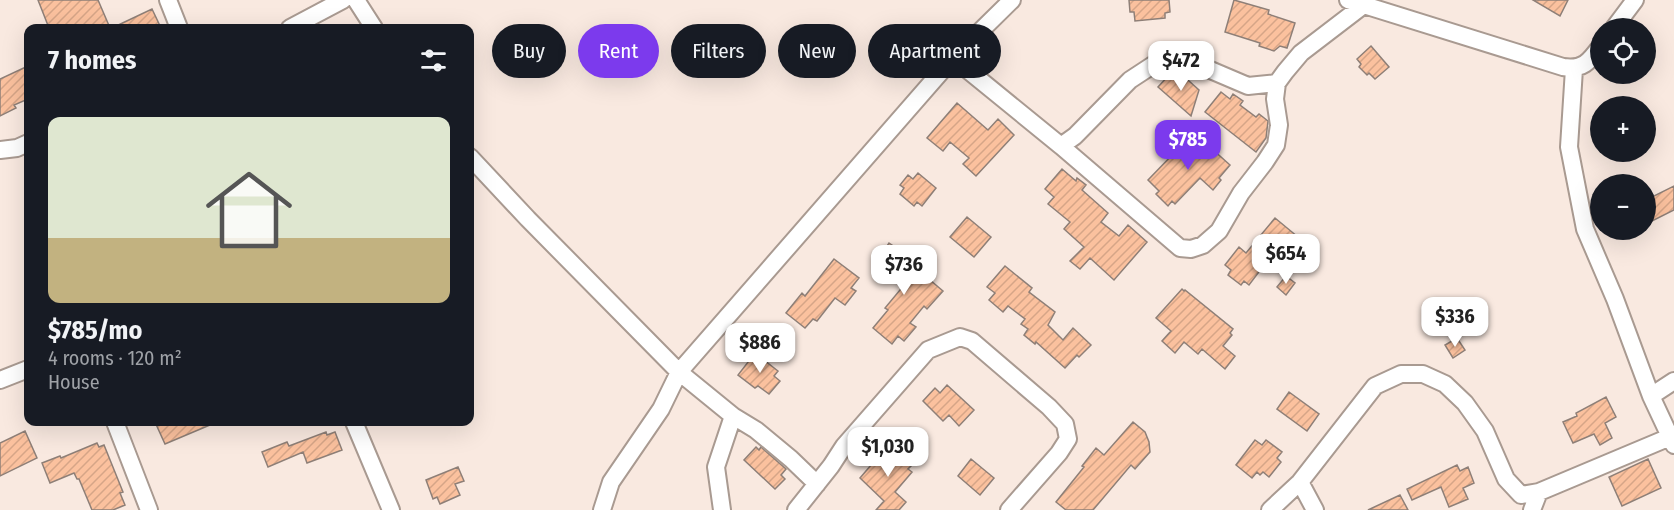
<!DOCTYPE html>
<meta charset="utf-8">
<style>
:root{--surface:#171b24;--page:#20242c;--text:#f1f3f6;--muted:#9ea1a6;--line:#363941;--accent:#7c3aed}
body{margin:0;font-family:"Fira Sans Condensed",sans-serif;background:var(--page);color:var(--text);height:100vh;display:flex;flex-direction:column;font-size:22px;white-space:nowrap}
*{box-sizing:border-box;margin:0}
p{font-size:20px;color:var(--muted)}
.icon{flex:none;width:33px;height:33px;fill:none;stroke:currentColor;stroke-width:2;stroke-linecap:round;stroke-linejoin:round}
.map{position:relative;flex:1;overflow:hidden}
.panel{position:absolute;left:24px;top:24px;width:450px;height:402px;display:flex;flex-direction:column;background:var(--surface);border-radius:12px;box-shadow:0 6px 24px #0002}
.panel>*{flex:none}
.banner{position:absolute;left:492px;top:24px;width:570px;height:54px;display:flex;gap:12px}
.fabs{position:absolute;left:1590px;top:18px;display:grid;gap:12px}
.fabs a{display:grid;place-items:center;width:66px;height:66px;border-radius:50%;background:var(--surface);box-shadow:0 6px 24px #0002;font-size:30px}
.price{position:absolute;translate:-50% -51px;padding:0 14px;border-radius:12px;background:#fff;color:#222;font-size:20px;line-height:39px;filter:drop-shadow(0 2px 3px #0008)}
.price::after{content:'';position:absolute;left:50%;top:36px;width:18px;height:14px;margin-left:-9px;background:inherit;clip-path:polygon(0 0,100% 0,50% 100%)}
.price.active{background:var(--accent);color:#fff}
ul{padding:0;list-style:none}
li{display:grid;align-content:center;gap:12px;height:318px;padding:0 24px}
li+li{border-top:2px solid var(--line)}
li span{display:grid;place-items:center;height:186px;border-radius:12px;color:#555}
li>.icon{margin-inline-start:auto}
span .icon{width:108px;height:108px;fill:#fffc;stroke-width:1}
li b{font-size:26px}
h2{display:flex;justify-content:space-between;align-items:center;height:72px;padding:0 24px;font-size:26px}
.tag{padding:0 21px;border-radius:27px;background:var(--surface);box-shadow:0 6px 24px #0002;font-size:21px;line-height:54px}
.tag.active{background:var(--accent);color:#fff}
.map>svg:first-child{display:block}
.building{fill:url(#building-hatch);stroke:#8e7f77;stroke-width:1.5}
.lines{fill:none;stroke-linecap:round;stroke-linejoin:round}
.street-casing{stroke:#a99a91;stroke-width:20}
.street{stroke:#fff;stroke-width:16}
</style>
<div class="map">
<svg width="1674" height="510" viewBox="0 0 1674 510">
<defs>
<pattern id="building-hatch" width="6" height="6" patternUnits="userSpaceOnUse" patternTransform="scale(1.5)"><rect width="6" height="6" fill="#fbc19e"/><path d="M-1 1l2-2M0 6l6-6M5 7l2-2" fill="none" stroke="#d6a587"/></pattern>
</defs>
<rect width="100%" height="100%" fill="#f9e9e0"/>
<path class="building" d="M38 0H98L110 28H49Z
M1129 0H1169L1170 12 1165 13V18L1135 21 1134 12H1130Z
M1234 0 1269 10 1268 14 1295 23 1287 48 1280 46 1274 51 1259 46 1260 43 1225 32Z
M1533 0H1568L1560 16Z
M152 9 161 28H112Z
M1371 46 1389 67 1375 79 1369 73 1367 75 1359 67 1361 64 1357 59Z
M28 66V99L14 105 16 108 0 116V79Z
M1179 72 1199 90 1191 116 1158 87 1170 74 1174 77Z
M1221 92 1230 99 1233 94 1243 101 1240 105 1256 117 1259 114 1268 121 1266 138 1256 152 1205 112Z
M957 103 988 130 998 119 1014 135 976 176 963 164 969 158 950 142 943 151 927 138Z
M1188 134 1210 152 1212 149 1230 165 1219 178 1221 180 1213 190 1200 178 1175 204 1172 201 1168 206 1156 194 1159 191 1148 180 1175 152Z
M1062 169 1076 181 1077 178 1086 185 1082 190 1108 213 1101 222 1119 236 1128 225 1147 242 1114 280 1090 258 1080 269 1070 261 1084 247 1064 229 1070 222 1048 204 1054 197 1045 189Z
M918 173 936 188 922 206 917 202 914 206 900 194 904 188 900 185 908 175 913 179Z
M1674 186V210L1646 224V200Z
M967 217 991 237 974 257 950 237Z
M1275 218 1298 237 1278 261 1271 256 1249 285 1244 281 1241 285 1228 275 1231 270 1225 265 1239 247 1246 253Z
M889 243 905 254 903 257 943 291 927 309 924 306 910 323 916 327 904 341 898 336 892 344 873 328 888 310 885 308 905 284 880 267 881 264 877 261Z
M834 259 859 278 851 288 856 291 845 305 835 298 817 321 813 319 805 328 786 313 802 293 805 296Z
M1005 266 1032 288 1029 292 1055 312 1048 325 1063 340 1073 328 1091 345 1079 357 1077 355 1065 368 1036 342 1035 344 1024 335 1028 329 1021 324 1025 319 1008 306 1003 312 989 300 995 293 987 287Z
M1286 276 1295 283 1286 295 1277 287Z
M1182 289 1184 291 1185 290 1233 329 1230 333 1232 335 1223 346 1235 356 1225 369 1202 349 1198 354 1184 342 1175 353 1162 341 1171 331 1156 318Z
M1457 338 1465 350 1453 358 1445 345Z
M755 353 778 371 774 376 780 381 769 394 758 386 755 388 738 375Z
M947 385 974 410 959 426 949 415 943 421 923 401 935 388 940 393Z
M1289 392 1319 414 1307 431 1277 409Z
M1606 397 1616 417 1605 423 1612 438 1600 445 1594 434 1573 443 1563 422 1577 416 1576 413Z
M155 422H217L165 444Z
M1133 422 1145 432 1149 442 1150 452 1135 469 1131 465 1093 510H1066L1056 502 1084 467 1082 466 1096 448 1104 455Z
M25 431 37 458 0 476V443Z
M326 432 327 435 335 432 342 450 307 463 303 452 268 467 262 452 287 442 289 446Z
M1255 440 1262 445 1266 440 1282 452 1277 458 1281 462 1269 477 1263 472 1260 475 1257 472 1252 478 1236 465Z
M97 443 99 447 104 445 123 492 120 493 125 505 113 510H92L79 479H77L74 473 50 483 42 463 60 456 61 458Z
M889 444 912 465 908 469 912 472 895 492 906 502 899 510H876L884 501 860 478Z
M756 447 759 450 761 447 786 469 781 475 785 479 775 489 744 460Z
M971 459 994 478 980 495 958 476Z
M1648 459 1661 488 1622 506 1609 477Z
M1457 465 1460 471 1468 467 1474 483 1463 488 1468 499 1449 507 1441 487 1412 500 1407 489Z
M458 467 464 481 455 484 460 495 440 504 437 497 433 499 426 480Z
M1400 495 1408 510H1368Z"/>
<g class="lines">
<g class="street-casing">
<path id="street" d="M168 0 179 28
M356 0 374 28
M1348 0 1563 67C1583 70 1589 62 1600 47
M290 28 343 0
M1614 28 1635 0
M953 58 1061 146 1180 248 1191 249 1203 245 1219 231 1241 193 1265 162 1276 145 1279 125 1275 99 1277 83 1285 72 1301 53 1365 4
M1574 69 1569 147 1585 229 1615 299 1651 396 1674 445
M1061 146 1075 136 1130 80 1162 59 1169 57 1187 60 1248 86 1277 83
M0 150 17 148 28 143
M470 157 528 219 679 372 733 416 756 430 791 459 817 484
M0 380 28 369
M1651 396 1674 381
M115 422 149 510
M354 422 391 510
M1300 482 1315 510
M602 510 611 482 661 409 679 372 953 58 1012 0
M722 510 716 467 733 416
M796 510 831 466 844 446 928 350 960 337 972 341 1049 407 1065 424 1068 439 1059 453 1009 510
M1270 510 1300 482 1375 386 1401 374H1423L1445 384 1465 403 1485 431 1506 479 1521 495 1539 492
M1532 510 1539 492 1670 437"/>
</g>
<use href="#street" class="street"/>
</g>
</svg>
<div class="fabs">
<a><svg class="icon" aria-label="locate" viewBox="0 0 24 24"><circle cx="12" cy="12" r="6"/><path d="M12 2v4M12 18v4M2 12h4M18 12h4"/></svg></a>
<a>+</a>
<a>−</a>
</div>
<b class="price" style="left:1181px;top:92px">$472</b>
<b class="price active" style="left:1188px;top:171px">$785</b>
<b class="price" style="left:1286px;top:285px">$654</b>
<b class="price" style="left:904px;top:296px">$736</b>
<b class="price" style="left:1455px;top:348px">$336</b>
<b class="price" style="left:760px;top:374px">$886</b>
<b class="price" style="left:888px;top:478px">$1,030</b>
<div class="banner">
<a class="tag">Buy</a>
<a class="tag active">Rent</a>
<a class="tag">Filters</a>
<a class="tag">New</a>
<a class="tag">Apartment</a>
</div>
<section class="panel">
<h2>7 homes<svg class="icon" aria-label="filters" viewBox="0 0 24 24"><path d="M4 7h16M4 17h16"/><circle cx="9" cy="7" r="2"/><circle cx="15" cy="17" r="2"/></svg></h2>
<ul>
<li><span style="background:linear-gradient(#dfe7d0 65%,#c2b280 0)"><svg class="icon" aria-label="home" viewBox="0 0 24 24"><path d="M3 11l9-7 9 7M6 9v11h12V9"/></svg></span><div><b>$785/mo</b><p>4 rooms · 120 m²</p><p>House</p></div></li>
</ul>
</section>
</div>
